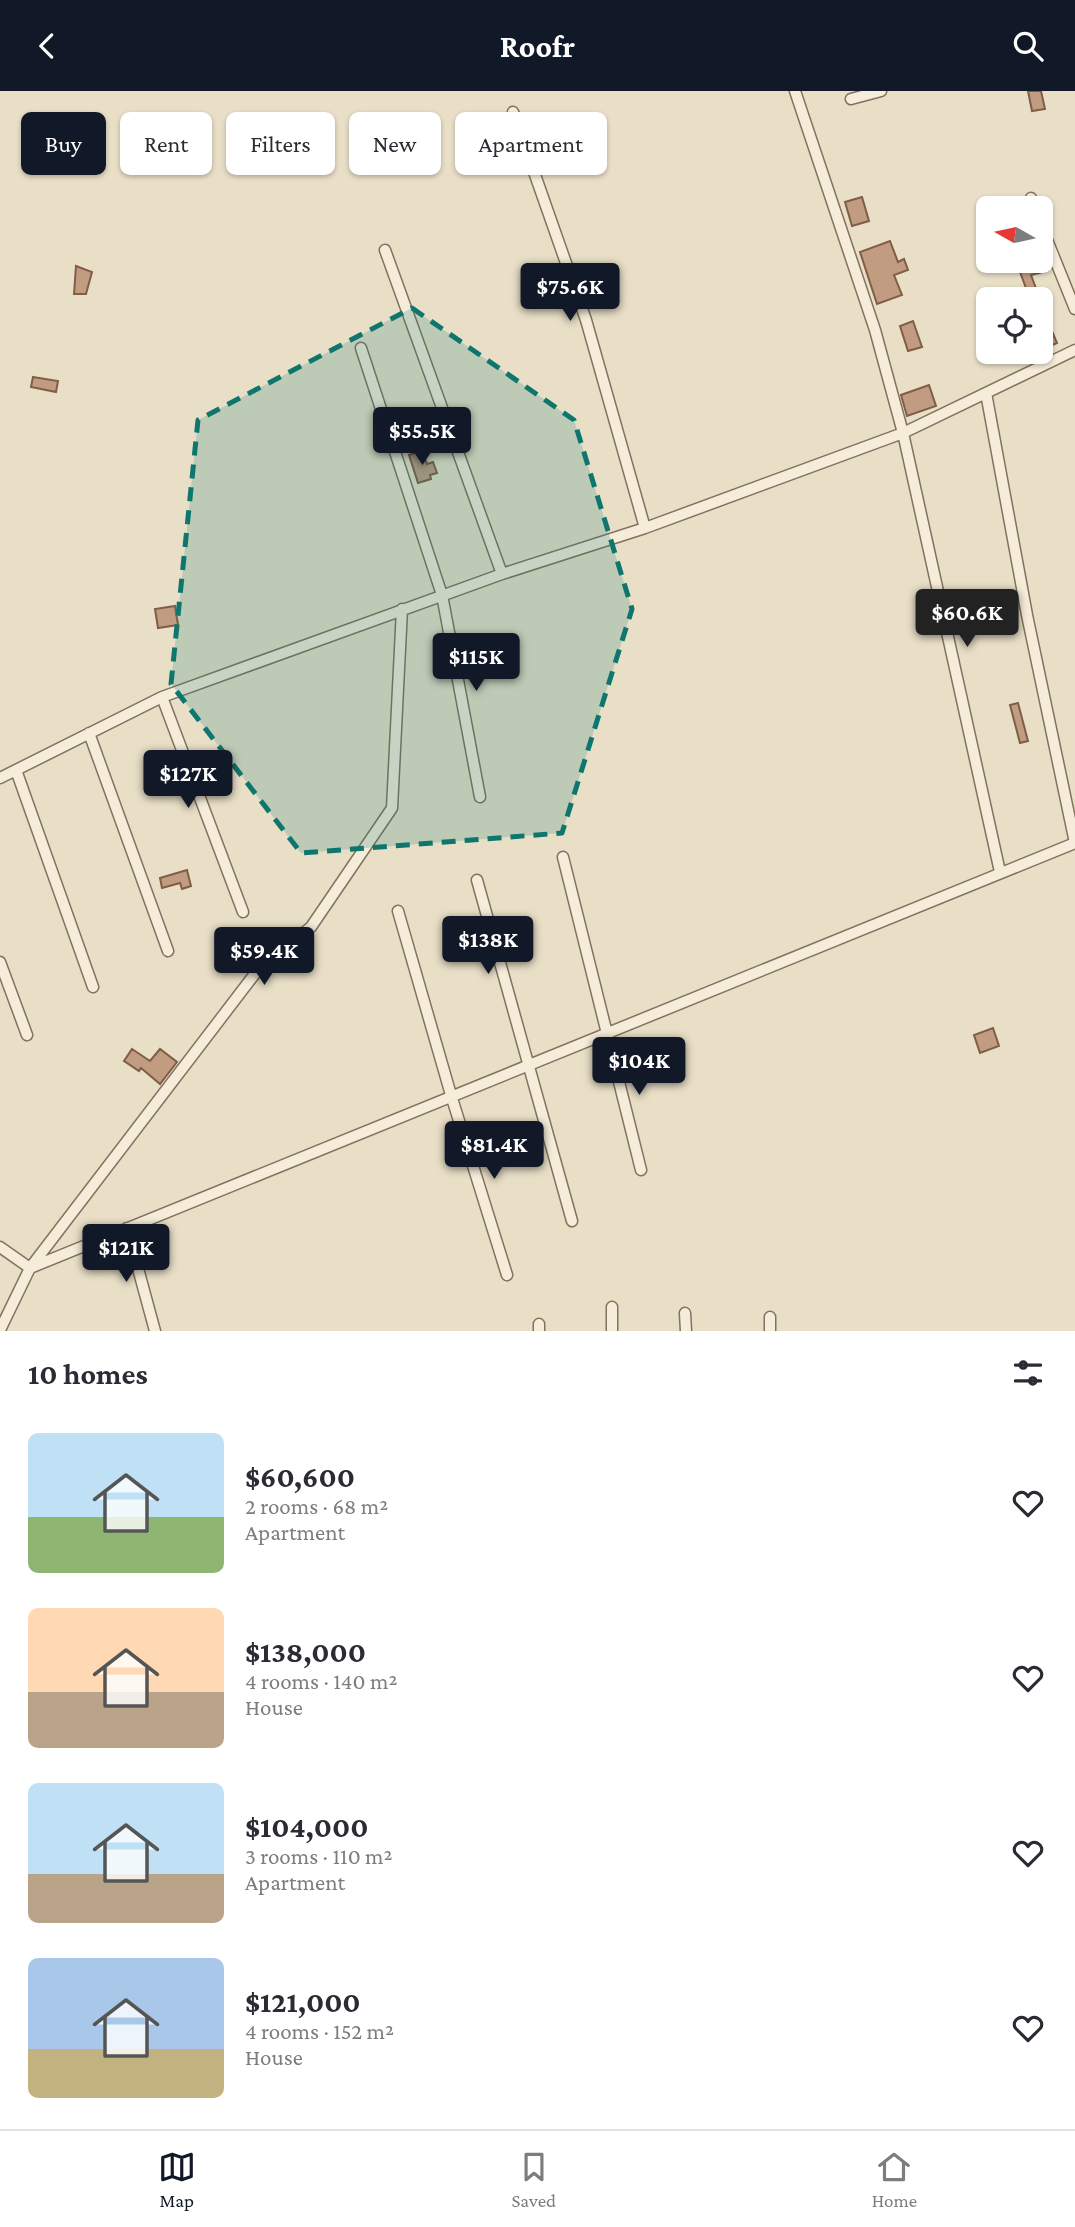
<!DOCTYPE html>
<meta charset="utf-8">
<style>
:root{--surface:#fff;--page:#f7f7f7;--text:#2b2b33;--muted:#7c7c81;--line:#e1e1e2;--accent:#111827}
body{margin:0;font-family:"Crimson Pro",serif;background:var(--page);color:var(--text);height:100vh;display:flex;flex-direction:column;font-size:26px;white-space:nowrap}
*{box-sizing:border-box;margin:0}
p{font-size:23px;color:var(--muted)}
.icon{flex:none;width:38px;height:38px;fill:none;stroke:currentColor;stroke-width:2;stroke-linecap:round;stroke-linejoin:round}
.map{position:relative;height:1240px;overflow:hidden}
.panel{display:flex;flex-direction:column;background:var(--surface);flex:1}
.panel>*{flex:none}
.guide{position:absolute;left:21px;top:21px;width:700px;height:63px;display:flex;gap:14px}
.needle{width:46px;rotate:279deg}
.controls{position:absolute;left:976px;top:105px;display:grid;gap:14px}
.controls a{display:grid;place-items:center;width:77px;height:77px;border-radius:10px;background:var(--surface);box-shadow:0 2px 5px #0004;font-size:35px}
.price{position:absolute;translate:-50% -60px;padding:0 16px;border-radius:7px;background:var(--accent);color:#fff;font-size:23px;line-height:46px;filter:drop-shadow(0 2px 4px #0008)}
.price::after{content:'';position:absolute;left:50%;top:42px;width:21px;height:16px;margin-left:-10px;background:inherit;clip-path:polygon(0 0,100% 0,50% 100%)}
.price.active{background:#222;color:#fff}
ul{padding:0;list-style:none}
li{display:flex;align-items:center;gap:21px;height:175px;padding:0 28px}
li span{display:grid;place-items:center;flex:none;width:196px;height:140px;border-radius:10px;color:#555}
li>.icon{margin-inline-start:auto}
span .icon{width:84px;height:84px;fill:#fffc;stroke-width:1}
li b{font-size:30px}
h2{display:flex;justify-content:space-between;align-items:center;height:84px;padding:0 28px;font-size:30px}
.chip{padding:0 24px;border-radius:10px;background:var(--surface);box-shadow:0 2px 5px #0004;font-size:24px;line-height:63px}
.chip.active{background:var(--accent);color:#fff}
header{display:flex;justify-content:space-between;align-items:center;height:91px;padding:0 28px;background:var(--accent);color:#fff;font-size:32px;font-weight:700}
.tab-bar{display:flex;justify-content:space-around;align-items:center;height:98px;border-top:2px solid var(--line);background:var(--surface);font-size:19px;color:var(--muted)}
.tab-bar a{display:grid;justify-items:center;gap:4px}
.tab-bar .active{color:var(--accent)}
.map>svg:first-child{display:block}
.building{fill:#c29c81;stroke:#7f5d47;stroke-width:2}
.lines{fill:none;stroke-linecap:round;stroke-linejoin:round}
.street-casing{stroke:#82725f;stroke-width:13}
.street{stroke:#f5ecd9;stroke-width:10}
.marked{fill:#0f766e;fill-opacity:0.2;stroke:#0f766e;stroke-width:5;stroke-dasharray:14 9;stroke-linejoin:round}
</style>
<header><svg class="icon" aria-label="back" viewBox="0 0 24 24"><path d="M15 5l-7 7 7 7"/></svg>Roofr<svg class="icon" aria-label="search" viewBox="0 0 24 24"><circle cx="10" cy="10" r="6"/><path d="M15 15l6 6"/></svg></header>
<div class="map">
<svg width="1075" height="1240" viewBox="0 0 1075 1240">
<rect width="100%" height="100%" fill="#e9dfc7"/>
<path class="building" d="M1028 0H1041L1045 18 1032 20Z
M862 106 869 130 852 135 845 111Z
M890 150 898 171 904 168 908 179 894 184 902 204 877 213 860 161Z
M1039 171 1043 181 1031 184 1040 208H1030L1019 178Z
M76 175 92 181 86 203H74Z
M1041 214 1057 252 1048 256 1041 238Z
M913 230 922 256 908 260 900 235Z
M33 286 58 290 56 301 31 296Z
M929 294 936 315 907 325 901 304Z
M422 360 427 373 433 371 437 382 430 384 431 388 418 392 409 364Z
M175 515 178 534 158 537 155 518Z
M1018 612 1028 650 1020 652 1010 614Z
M187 779 191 795 182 798 180 792 162 797 160 787Z
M993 937 999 955 980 962 974 944Z
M132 958 150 970 160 958 177 971 160 993 141 977 139 980 124 970Z"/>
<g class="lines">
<g class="street-casing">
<path id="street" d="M795 0 875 239 903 342 1000 781
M851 8 881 0
M513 21 586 229 645 437
M1031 107 1035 117
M1041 134 1075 218
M385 159 502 483
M361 257 442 504 480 706
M986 302 1027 524 1075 752
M162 606 243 821
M89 642 168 860
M16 679 93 896
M0 687 162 606 502 483 645 437 903 342 1075 259
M563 766 641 1079
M477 789 572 1130
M398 820 451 1004 507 1184
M0 871 27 944
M127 1137 155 1240
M0 1156 30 1177 1075 752
M612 1216V1240
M685 1222 686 1240
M770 1226V1240
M539 1233V1240
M0 1239 30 1177 257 880 311 836 392 717 402 518"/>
</g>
<use href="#street" class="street"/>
</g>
<path class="marked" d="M412 217 574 329 632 518 562 742 301 762 171 593 198 329Z"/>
</svg>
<div class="controls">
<a><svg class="needle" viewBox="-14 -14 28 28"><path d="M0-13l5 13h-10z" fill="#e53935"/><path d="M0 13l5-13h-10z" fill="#7c7c81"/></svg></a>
<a><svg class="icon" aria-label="locate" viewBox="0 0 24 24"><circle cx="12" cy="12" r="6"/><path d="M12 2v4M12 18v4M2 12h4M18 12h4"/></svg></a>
</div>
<b class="price" style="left:570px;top:232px">$75.6K</b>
<b class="price" style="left:422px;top:376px">$55.5K</b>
<b class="price active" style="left:967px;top:558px">$60.6K</b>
<b class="price" style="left:476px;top:602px">$115K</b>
<b class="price" style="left:188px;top:719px">$127K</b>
<b class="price" style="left:488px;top:885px">$138K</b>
<b class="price" style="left:264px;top:896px">$59.4K</b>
<b class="price" style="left:639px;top:1006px">$104K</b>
<b class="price" style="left:494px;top:1090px">$81.4K</b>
<b class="price" style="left:126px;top:1193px">$121K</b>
<div class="guide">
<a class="chip active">Buy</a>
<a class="chip">Rent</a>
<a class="chip">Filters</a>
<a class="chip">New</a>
<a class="chip">Apartment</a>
</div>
</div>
<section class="panel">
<h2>10 homes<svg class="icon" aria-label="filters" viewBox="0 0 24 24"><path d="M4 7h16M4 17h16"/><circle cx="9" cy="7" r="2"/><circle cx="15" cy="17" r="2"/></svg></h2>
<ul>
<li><span style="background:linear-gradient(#bfe0f5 60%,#8fb573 0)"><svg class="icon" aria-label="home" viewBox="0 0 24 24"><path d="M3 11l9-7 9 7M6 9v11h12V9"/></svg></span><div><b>$60,600</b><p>2 rooms · 68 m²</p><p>Apartment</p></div><svg class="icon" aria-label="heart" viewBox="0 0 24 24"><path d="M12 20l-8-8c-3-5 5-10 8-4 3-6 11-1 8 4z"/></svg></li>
<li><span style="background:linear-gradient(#ffd9b3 60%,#b9a48a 0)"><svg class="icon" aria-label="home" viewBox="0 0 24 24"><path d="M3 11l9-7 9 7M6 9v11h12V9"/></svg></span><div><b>$138,000</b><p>4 rooms · 140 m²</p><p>House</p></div><svg class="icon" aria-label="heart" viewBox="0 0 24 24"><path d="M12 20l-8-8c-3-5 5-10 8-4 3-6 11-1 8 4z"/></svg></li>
<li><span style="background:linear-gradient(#bfe0f5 65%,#b9a48a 0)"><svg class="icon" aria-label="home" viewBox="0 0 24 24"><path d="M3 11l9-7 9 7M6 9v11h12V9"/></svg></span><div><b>$104,000</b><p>3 rooms · 110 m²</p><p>Apartment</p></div><svg class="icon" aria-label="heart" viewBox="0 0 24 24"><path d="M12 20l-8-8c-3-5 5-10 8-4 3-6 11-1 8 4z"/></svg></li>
<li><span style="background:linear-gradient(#a9c7e8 65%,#c2b280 0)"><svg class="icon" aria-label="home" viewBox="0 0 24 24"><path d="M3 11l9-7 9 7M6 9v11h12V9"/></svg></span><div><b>$121,000</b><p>4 rooms · 152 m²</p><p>House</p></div><svg class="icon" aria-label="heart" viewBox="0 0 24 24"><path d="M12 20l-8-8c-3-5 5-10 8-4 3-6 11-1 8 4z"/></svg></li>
</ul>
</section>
<nav class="tab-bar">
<a class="active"><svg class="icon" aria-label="map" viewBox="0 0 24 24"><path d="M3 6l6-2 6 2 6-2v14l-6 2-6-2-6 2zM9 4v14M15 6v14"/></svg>Map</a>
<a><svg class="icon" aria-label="saved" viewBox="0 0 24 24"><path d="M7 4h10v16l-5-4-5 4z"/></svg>Saved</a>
<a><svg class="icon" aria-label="home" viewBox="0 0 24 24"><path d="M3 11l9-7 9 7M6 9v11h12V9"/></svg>Home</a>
</nav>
